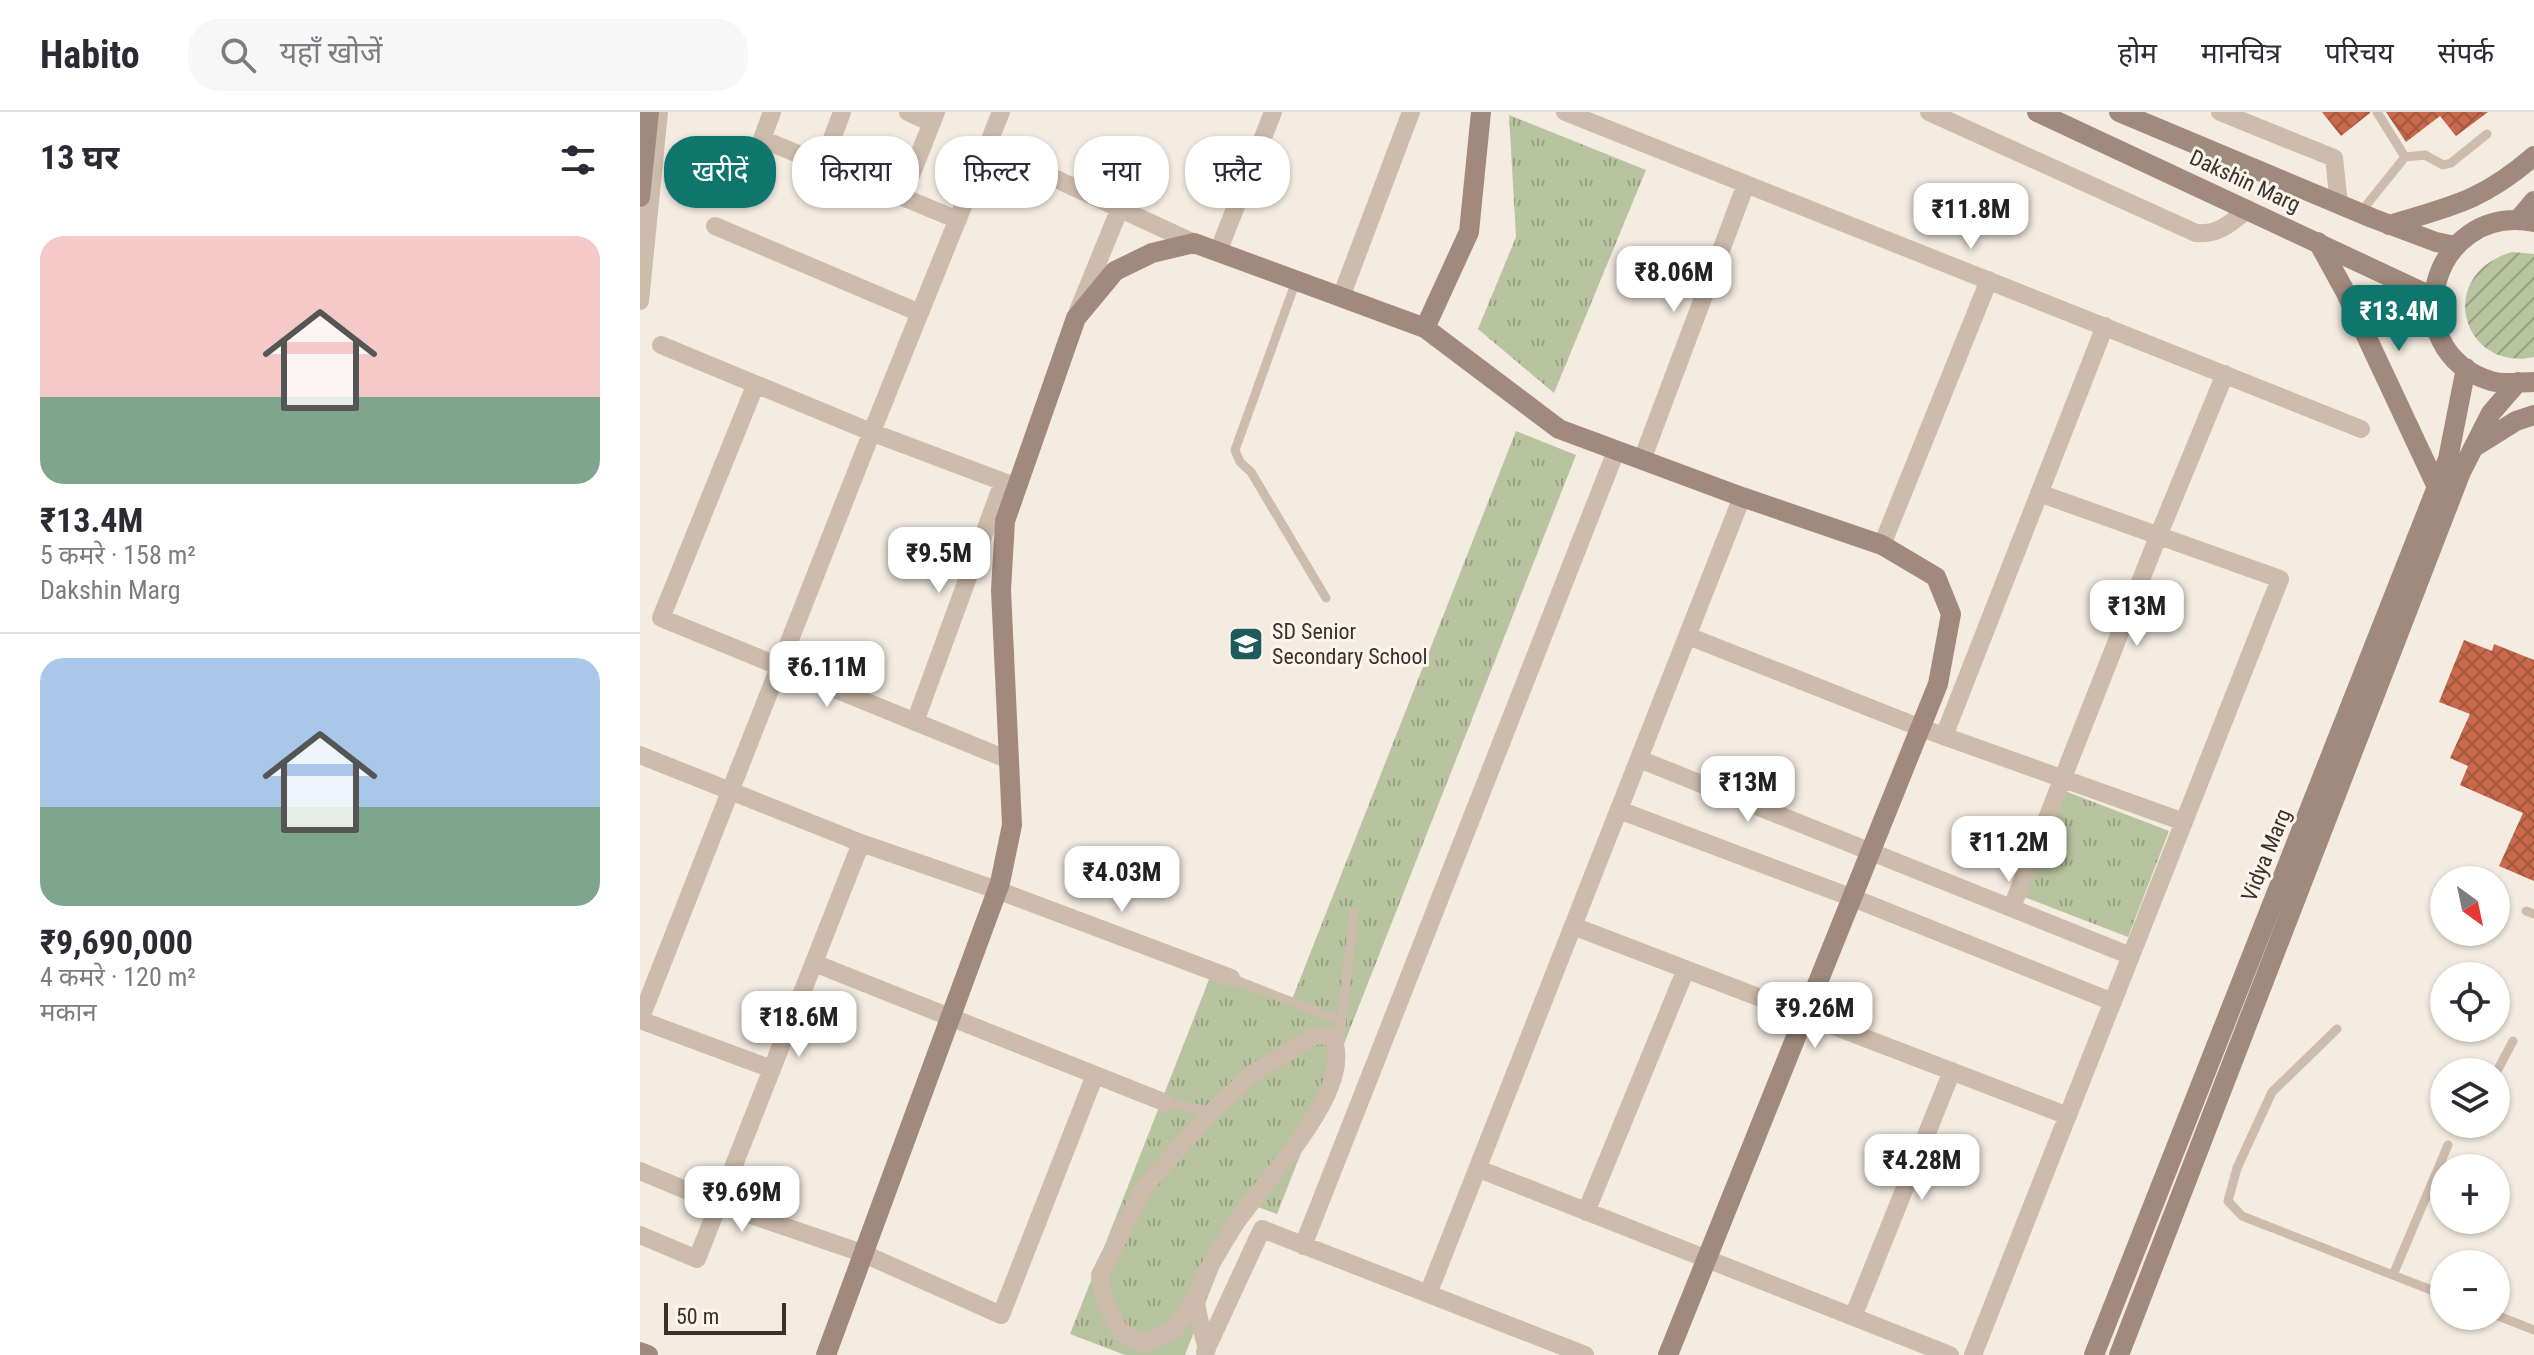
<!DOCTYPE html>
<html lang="hi">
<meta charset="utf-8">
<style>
:root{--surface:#fff;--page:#f7f7f7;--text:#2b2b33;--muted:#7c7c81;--line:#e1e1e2;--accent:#0f766e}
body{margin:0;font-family:"Roboto Condensed","Noto Sans Devanagari",sans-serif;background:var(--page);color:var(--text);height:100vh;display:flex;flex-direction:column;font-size:30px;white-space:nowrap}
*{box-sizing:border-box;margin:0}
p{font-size:26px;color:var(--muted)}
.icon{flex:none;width:44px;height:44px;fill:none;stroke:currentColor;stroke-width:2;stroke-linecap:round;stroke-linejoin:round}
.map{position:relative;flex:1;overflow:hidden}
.details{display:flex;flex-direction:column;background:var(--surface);width:640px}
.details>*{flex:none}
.banner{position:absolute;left:24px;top:24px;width:760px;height:72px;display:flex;gap:16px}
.needle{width:52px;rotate:147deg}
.controls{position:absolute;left:1790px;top:754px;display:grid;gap:16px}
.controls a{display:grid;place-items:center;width:80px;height:80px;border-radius:50%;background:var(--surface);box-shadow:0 2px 6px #0004;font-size:40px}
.scale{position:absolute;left:24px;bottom:20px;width:122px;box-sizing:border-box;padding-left:8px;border:4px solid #3b302b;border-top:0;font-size:22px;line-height:28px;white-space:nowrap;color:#3b302b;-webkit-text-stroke:6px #fbf5ee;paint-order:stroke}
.price{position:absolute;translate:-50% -68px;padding:0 18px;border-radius:16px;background:#fff;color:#222;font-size:26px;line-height:52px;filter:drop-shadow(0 2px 4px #0008)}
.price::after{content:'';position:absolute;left:50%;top:48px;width:24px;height:18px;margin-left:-12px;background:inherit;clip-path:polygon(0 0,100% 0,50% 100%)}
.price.active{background:var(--accent);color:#fff}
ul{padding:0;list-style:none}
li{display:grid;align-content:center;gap:16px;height:424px;padding:0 40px}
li+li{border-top:2px solid var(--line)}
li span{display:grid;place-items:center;height:248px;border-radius:24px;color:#555}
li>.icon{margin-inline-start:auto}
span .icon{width:144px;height:144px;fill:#fffc;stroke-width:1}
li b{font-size:34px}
h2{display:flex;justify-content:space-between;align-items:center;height:96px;padding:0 40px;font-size:34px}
.pill{padding:0 28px;border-radius:32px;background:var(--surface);box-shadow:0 2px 6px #0004;font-size:28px;line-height:72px}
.pill.active{background:var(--accent);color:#fff}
header{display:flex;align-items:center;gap:48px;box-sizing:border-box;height:112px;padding:0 40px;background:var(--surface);border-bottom:2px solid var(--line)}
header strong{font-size:38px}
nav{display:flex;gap:44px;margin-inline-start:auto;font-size:28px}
.search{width:560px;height:72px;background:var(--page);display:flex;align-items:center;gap:20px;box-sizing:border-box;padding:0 28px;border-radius:32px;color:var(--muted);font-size:30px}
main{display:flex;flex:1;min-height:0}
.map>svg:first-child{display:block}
.grass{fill:url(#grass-tufts)}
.garden{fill:url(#garden-furrows)}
.building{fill:url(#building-cross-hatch)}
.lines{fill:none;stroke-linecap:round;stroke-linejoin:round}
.lane{stroke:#cdbbac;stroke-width:9}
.street{stroke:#cdbbac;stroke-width:18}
.secondary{stroke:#a18a7d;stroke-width:20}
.labels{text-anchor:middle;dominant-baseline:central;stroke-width:6;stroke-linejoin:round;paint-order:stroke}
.street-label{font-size:22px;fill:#3b302b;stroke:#fbf5ee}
.poi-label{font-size:22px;fill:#3b302b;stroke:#fbf5ee;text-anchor:start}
</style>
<header>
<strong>Habito</strong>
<div class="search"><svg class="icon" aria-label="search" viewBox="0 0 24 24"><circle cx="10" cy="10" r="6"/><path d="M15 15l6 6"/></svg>यहाँ खोजें</div>
<nav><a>होम</a><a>मानचित्र</a><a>परिचय</a><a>संपर्क</a></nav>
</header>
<main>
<section class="details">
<h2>13 घर<svg class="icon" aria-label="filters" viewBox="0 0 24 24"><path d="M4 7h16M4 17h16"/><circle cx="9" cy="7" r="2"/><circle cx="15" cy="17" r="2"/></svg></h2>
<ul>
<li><span style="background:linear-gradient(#f6c9c9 65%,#7fa58c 0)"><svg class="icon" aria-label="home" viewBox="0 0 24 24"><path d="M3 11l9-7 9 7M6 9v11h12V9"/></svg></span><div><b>₹13.4M</b><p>5 कमरे · 158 m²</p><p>Dakshin Marg</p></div></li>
<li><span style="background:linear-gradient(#a9c7e8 60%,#7fa58c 0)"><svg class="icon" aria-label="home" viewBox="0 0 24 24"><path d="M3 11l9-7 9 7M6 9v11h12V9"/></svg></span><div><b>₹9,690,000</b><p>4 कमरे · 120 m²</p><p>मकान</p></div></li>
</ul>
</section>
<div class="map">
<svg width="1894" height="1243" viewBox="0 0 1894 1243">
<defs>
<pattern id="grass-tufts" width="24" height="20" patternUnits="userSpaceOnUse" patternTransform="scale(2)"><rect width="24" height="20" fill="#b8c4a0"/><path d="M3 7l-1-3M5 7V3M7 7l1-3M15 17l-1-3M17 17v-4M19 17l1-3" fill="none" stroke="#97a083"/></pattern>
<pattern id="garden-furrows" width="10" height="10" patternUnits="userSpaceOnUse" patternTransform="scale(2)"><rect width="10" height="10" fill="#b8c4a0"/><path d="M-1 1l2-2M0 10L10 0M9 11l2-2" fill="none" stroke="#97a083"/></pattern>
<pattern id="building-cross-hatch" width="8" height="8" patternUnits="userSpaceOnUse" patternTransform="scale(2)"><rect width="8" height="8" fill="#c8694b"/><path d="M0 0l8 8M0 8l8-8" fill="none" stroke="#a4573f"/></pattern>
</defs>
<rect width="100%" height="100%" fill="#f4ebe1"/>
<path class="grass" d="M869 3 1006 58 914 281 838 217 876 125Z
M876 319 936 343 637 1102 605 1090 545 1243H485L430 1222 572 860 651 890Z
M1425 679 1529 719 1488 825 1384 785Z"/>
<path class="garden" d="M1872 140 1894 142V245C1823 261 1793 163 1872 140Z"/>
<path class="building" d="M1682 0H1730V1L1701 24Z
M1746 0H1848L1816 24 1800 4 1766 30Z
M1824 528 1852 539 1854 532 1894 548V769L1859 754 1883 701 1820 673 1828 654 1810 646 1830 602 1799 590Z"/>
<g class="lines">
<path class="lane" d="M1765 45 1785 43 1803 53 1811 51 1847 22
M1720 101 1765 45 1737 0
M656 169 595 338 600 350 611 360 686 486
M1886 799 1894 802
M591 866 701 909
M1697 917 1632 980 1597 1056 1588 1089 1602 1104 1804 1183
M699 933 714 800
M1856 961 1873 929
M526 991 571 999
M1753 1163 1808 1033
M1856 1203 1894 1218"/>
<path class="street" d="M132 0 122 27 318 108
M268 0 292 11
M925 0 1721 317
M1289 0 1556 121C1579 123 1592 110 1608 97
M1580 0 1694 46 1699 92
M347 35 554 131
M183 51 202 0
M263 84 296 0
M75 114 280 201
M578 140 633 0
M701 185 771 0
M0 189 19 0
M438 199 480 96
M21 233 231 320 377 375
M115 274 21 506 369 648
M1002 348 1106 72
M1242 433 1349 168
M1048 524 1281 616 1544 710
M275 610 363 370
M1304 624 1465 214
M0 643 221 731 357 778 591 866
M999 647 1491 844
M979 698 1213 786 1473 890
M1372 795 1519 422 1585 262
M933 814 1428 1004
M174 851 526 991
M0 908 233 317 361 0
M0 908 132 957
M839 1057 1310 1243
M0 1059 79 1092 222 1141 361 1203 455 963
M946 1100 1046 857
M0 1123 57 1147 221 731
M663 1134 976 339
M788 1182 1102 385
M556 1185 535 1217 503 1232 479 1219 464 1187 460 1163 504 1075 567 1005 612 962 674 924 691 923C721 975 619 1073 592 1117 582 1133 562 1166 557 1183 554 1194 564 1225 567 1237
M1213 1205 1312 959
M565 1240 622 1117 945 1243
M1333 1243 1640 467 1399 381"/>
<path class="secondary" d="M1397 0 1793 185
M1479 0 1732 106 1796 130 1815 134
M0 85 9 0
M1878 108 1894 89
M1894 110C1790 90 1752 239 1851 269 1865 273 1880 270 1894 270
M1749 113C1812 94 1842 89 1894 44
M1678 130 1706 181 1797 375
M785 216 829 120 841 0
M1836 334 1876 309 1894 303
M0 1240 8 1243
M186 1243 360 771 372 713 361 478 365 409 436 206 475 159 512 141 554 131 785 216 919 317 1102 385 1242 433 1296 465 1311 502 1298 572 1028 1243
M1454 1243 1808 347 1826 256
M1479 1243 1821 360 1851 301 1878 270"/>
</g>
<defs>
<g id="school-square" transform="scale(1.8)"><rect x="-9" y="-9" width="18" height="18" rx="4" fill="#1f5a5e" stroke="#fbf5ee"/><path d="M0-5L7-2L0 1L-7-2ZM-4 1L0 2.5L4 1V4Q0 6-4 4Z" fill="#fff"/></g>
</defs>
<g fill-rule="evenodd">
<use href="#school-square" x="606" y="532"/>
</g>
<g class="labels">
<g class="street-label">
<text transform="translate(1605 69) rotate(25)">Dakshin Marg</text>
<text transform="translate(1626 743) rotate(-68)">Vidya Marg</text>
</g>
<g class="poi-label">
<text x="632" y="519">SD Senior<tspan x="632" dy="25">Secondary School</tspan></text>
</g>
</g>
</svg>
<div class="controls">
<a><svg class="needle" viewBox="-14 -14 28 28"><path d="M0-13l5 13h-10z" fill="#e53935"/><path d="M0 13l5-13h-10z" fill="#7c7c81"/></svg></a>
<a><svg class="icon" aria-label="locate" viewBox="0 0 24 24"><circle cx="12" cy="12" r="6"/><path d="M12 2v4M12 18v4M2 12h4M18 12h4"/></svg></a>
<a><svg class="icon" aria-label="layers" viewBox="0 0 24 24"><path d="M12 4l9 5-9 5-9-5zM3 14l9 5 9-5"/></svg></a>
<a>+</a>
<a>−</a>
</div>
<div class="scale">50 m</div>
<b class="price" style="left:1331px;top:139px">₹11.8M</b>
<b class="price" style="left:1034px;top:202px">₹8.06M</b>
<b class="price active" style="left:1759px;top:241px">₹13.4M</b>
<b class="price" style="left:299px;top:483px">₹9.5M</b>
<b class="price" style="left:1497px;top:536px">₹13M</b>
<b class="price" style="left:187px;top:597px">₹6.11M</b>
<b class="price" style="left:1108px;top:712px">₹13M</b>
<b class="price" style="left:1369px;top:772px">₹11.2M</b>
<b class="price" style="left:482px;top:802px">₹4.03M</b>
<b class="price" style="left:1175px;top:938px">₹9.26M</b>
<b class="price" style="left:159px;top:947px">₹18.6M</b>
<b class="price" style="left:1282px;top:1090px">₹4.28M</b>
<b class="price" style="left:102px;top:1122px">₹9.69M</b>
<div class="banner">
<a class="pill active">खरीदें</a>
<a class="pill">किराया</a>
<a class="pill">फ़िल्टर</a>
<a class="pill">नया</a>
<a class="pill">फ़्लैट</a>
</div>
</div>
</main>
